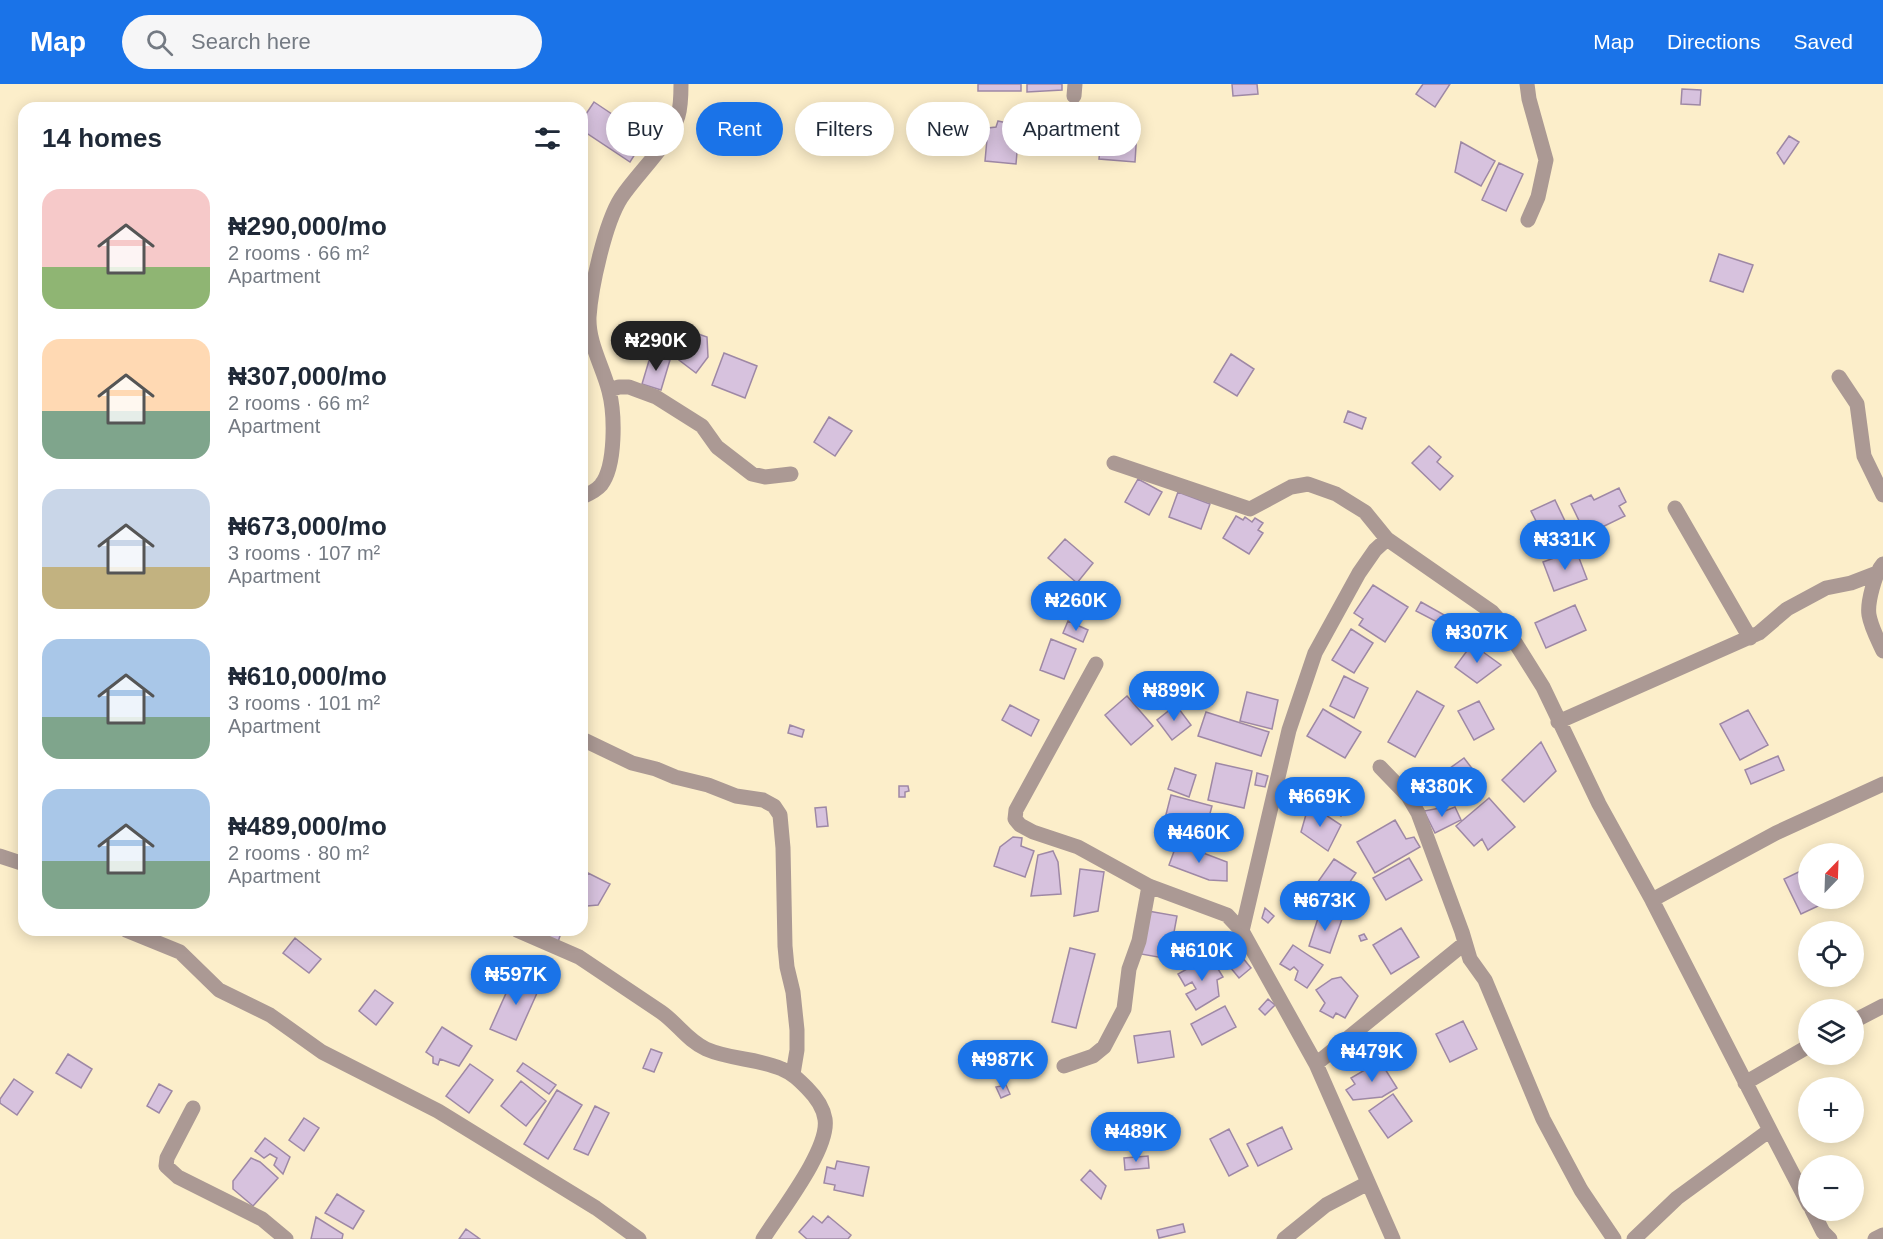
<!DOCTYPE html>
<meta charset="utf-8">
<style>
:root{--surface:#fff;--page:#f6f6f7;--text:#1f2937;--muted:#747a83;--accent:#1a73e8}
body{margin:0;font-family:Helvetica,sans-serif;background:var(--page);color:var(--text);height:100vh;display:flex;flex-direction:column;font-size:22px;white-space:nowrap}
*{box-sizing:border-box;margin:0}
p{font-size:20px;color:var(--muted)}
.icon{flex:none;width:33px;height:33px;fill:none;stroke:currentColor;stroke-width:2;stroke-linecap:round;stroke-linejoin:round}
.map{position:relative;flex:1;overflow:hidden}
.panel{position:absolute;left:18px;top:18px;width:570px;height:834px;display:flex;flex-direction:column;background:var(--surface);border-radius:18px;box-shadow:0 3px 15px #0003}
.panel>*{flex:none}
.top-card{position:absolute;left:606px;top:18px;width:570px;height:54px;display:flex;gap:12px}
.needle{width:39px;rotate:23deg}
.fabs{position:absolute;left:1798px;top:759px;display:grid;gap:12px}
.fabs a{display:grid;place-items:center;width:66px;height:66px;border-radius:50%;background:var(--surface);box-shadow:0 3px 15px #0003;font-size:30px}
.price{position:absolute;translate:-50% -51px;padding:0 14px;border-radius:21px;background:var(--accent);color:#fff;font-size:20px;line-height:39px;filter:drop-shadow(0 2px 3px #0008)}
.price::after{content:'';position:absolute;left:50%;top:36px;width:18px;height:14px;margin-left:-9px;background:inherit;clip-path:polygon(0 0,100% 0,50% 100%)}
.price.current{background:#222;color:#fff}
ul{padding:0;list-style:none}
li{display:flex;align-items:center;gap:18px;height:150px;padding:0 24px}
li span{display:grid;place-items:center;flex:none;width:168px;height:120px;border-radius:18px;color:#555}
li>.icon{margin-inline-start:auto}
span .icon{width:72px;height:72px;fill:#fffc;stroke-width:1}
li b{font-size:26px}
h2{display:flex;justify-content:space-between;align-items:center;height:72px;padding:0 24px;font-size:26px}
.tag{padding:0 21px;border-radius:27px;background:var(--surface);box-shadow:0 3px 15px #0003;font-size:21px;line-height:54px}
.tag.current{background:var(--accent);color:#fff}
header{display:flex;align-items:center;gap:36px;box-sizing:border-box;height:84px;padding:0 30px;background:var(--accent);color:#fff}
header strong{font-size:28px}
nav{display:flex;gap:33px;margin-inline-start:auto;font-size:21px}
.search{width:420px;height:54px;background:var(--page);display:flex;align-items:center;gap:15px;box-sizing:border-box;padding:0 21px;border-radius:33px;color:var(--muted);font-size:22px}
.map>svg:first-child{display:block}
.building{fill:#d7c2de;stroke:#9e88a5;stroke-width:1.5}
.lines{fill:none;stroke-linecap:round;stroke-linejoin:round}
.street{stroke:#ab9994;stroke-width:15}
</style>
<header>
<strong>Map</strong>
<div class="search"><svg class="icon" aria-label="search" viewBox="0 0 24 24"><circle cx="10" cy="10" r="6"/><path d="M15 15l6 6"/></svg>Search here</div>
<nav><a>Map</a><a>Directions</a><a>Saved</a></nav>
</header>
<div class="map">
<svg width="1883" height="1155" viewBox="0 0 1883 1155">
<rect width="100%" height="100%" fill="#fceeca"/>
<path class="building" d="M978 0H1021V7H978Z
M1027 0H1062V6L1027 8Z
M1232 0H1257L1258 10 1233 12Z
M1423 0H1450L1435 23 1416 10Z
M1682 5 1701 6 1700 21 1681 20Z
M594 18 646 53 630 78 582 46V36Z
M998 37 1007 39 1008 44 1019 45 1016 80 985 77 988 44 996 43Z
M1102 43 1137 46 1135 78 1099 75Z
M1789 52 1799 58 1784 80 1777 69Z
M1461 58 1495 77 1481 102 1455 88Z
M1499 79 1523 90 1506 127 1482 116Z
M1719 170 1753 181 1743 208 1710 197Z
M684 245 707 253 708 273 696 289 675 273Z
M724 269 757 282 745 314 712 301Z
M651 270 670 276 661 306 642 300Z
M1231 270 1254 285 1237 312 1214 298Z
M1348 327 1366 334 1362 345 1344 338Z
M829 333 852 347 835 372 814 358Z
M1429 362 1441 373 1437 378 1453 392 1440 406 1412 379Z
M1138 395 1162 408 1149 431 1125 418Z
M1619 404 1626 418 1619 422 1625 432 1586 451 1571 420 1591 411 1594 416Z
M1178 408 1210 420 1201 445 1169 433Z
M1555 416 1574 456 1547 469 1539 461 1531 442 1537 439 1531 427Z
M1236 432 1243 436 1245 433 1252 438 1255 434 1263 439 1258 446 1263 449 1249 470 1223 454Z
M1065 455 1093 479 1077 499 1048 474Z
M1576 466 1587 495 1554 507 1543 478Z
M1373 501 1408 523 1385 558 1359 541 1363 535 1354 529Z
M1421 518 1446 532 1441 540 1416 527Z
M1575 521 1586 546 1546 564 1535 539Z
M1068 537 1088 546 1083 558 1063 549Z
M1351 545 1373 559 1354 589 1332 576Z
M1051 555 1076 565 1064 595 1040 586Z
M1472 560 1501 581 1477 599 1455 583Z
M1344 592 1368 604 1354 634 1330 622Z
M1417 607 1444 622 1415 673 1388 658Z
M1247 608 1278 616 1272 645 1240 637Z
M1127 612 1153 642 1131 661 1105 631Z
M1479 617 1494 645 1474 656 1458 627Z
M1010 621 1039 636 1031 652 1002 636Z
M1176 621 1191 641 1172 656 1157 636Z
M1323 625 1361 648 1345 674 1307 652Z
M1748 626 1768 661 1740 676 1720 640Z
M1206 628 1269 648 1261 672 1198 652Z
M790 641 804 646 802 653 788 649Z
M1541 658 1556 687 1524 718 1502 696Z
M1778 672 1784 686 1751 700 1745 686Z
M1464 674 1484 700 1460 717 1453 713 1450 717 1442 707 1447 703 1439 692Z
M1216 679 1252 687 1244 724 1208 716Z
M1175 684 1196 691 1189 713 1168 705Z
M1257 689 1268 692 1265 703 1255 701Z
M1345 694 1359 701 1341 732 1327 724Z
M899 702H908L909 707 905 708V713H899Z
M1171 711 1212 722 1209 733 1217 735 1213 751 1202 748 1198 760 1161 750Z
M1489 714 1515 743 1488 766 1482 755 1474 762 1456 742Z
M1309 720 1341 741 1328 767 1301 748Z
M826 723 828 742 817 743 815 724Z
M1455 723 1461 736 1435 749 1424 727 1440 724 1445 727Z
M1395 736 1406 755 1414 753 1420 763 1375 789 1357 758Z
M1013 753 1022 754 1021 762 1034 767 1025 793 994 782 1000 763Z
M1177 759 1227 778V797L1209 796 1169 781Z
M1053 767 1058 778 1061 810 1031 812 1038 771Z
M1409 774 1422 796 1386 816 1373 794Z
M1334 775 1356 789 1330 827 1308 812Z
M1809 783V814L1831 816 1801 830 1784 795Z
M1080 785 1104 788 1098 827 1074 832Z
M588 789 610 800 598 821 587 822 582 820 585 811 582 809V800Z
M1265 824 1274 832 1268 839 1262 834Z
M1148 827 1177 832 1169 875 1141 870Z
M1320 828 1342 835 1330 869 1309 862Z
M1401 844 1419 873 1391 890 1373 861Z
M551 846 561 849 558 858 548 855Z
M1364 850 1367 855 1361 857 1359 852Z
M295 854 321 875 309 889 283 869Z
M1220 858 1224 863 1215 871 1211 867Z
M1293 861 1323 881 1307 904 1295 896 1298 887 1294 883 1290 886 1280 880Z
M1070 864 1095 870 1076 944 1052 938Z
M1210 872 1223 893 1217 896 1219 912 1196 926 1186 910 1196 905 1192 898 1185 902 1178 890Z
M1242 873 1251 884 1239 894 1230 883Z
M516 887 542 898 516 956 490 945Z
M1341 893 1358 912 1345 934 1336 929 1333 934 1320 927 1325 919 1316 906 1332 895Z
M375 906 393 919 376 941 359 927Z
M1268 915 1275 921 1265 931 1259 925Z
M1225 922 1236 943 1202 961 1191 940Z
M1463 937 1477 965 1450 978 1436 950Z
M442 943 472 962 459 982 440 975 438 981 433 979V973L426 968Z
M1170 947 1174 973 1138 979 1134 952Z
M651 965 662 969 654 988 643 984Z
M68 970 92 985 81 1004 56 989Z
M1380 977 1397 1004 1382 1013 1353 1016 1346 1006 1355 1000 1351 994Z
M523 979 556 1001 549 1010 517 987Z
M470 980 493 996 469 1029 446 1012Z
M14 995 33 1008 17 1031 0 1019V1015Z
M521 997 546 1017 526 1042 501 1022Z
M159 1000 172 1007 159 1029 147 1022Z
M1006 1001 1010 1010 1001 1014 996 1003Z
M557 1006 582 1021 548 1075 524 1060Z
M1393 1010 1412 1037 1388 1054 1369 1027Z
M595 1022 609 1029 588 1071 574 1065Z
M304 1034 319 1044 304 1067 289 1056Z
M1282 1043 1292 1065 1258 1082 1247 1060Z
M1229 1045 1248 1082 1229 1092 1210 1055Z
M265 1054 290 1073 283 1090 274 1081 277 1074 270 1070 264 1074 255 1067Z
M1148 1072 1149 1084 1125 1086 1124 1074Z
M251 1074 260 1078 278 1094 253 1122 233 1105V1097Z
M837 1077 869 1083 863 1112 834 1106 835 1101 824 1099 827 1083 835 1085Z
M1090 1086 1106 1102 1101 1115 1081 1096Z
M337 1110 364 1127 353 1145 325 1129Z
M813 1132 822 1139 828 1132 851 1151 848 1155H807L799 1148Z
M316 1133 343 1150 342 1155H311Z
M1183 1140 1185 1148 1159 1154 1157 1146Z
M466 1145 480 1155H459Z"/>
<g class="lines">
<path class="street" d="M1527 0 1529 15 1546 76 1538 113 1528 136
M1074 12 1075 0
M1839 293 1857 320 1864 372 1883 411
M609 306 619 303H629L656 313 702 342 717 363 752 390 765 393 791 390
M1114 379 1250 425 1291 403 1308 400 1336 410 1365 428 1387 455 1492 528 1506 544 1543 603 1599 720 1652 816 1770 1046
M582 413C589 410 596 407 601 401 616 382 615 330 609 307 603 283 588 259 589 233 591 203 605 139 621 114 639 87 668 63 678 32 681 22 681 10 681 0
M1675 424 1750 554
M1883 480C1875 489 1867 519 1869 531 1871 543 1878 556 1883 567
M1096 580 1016 726 1015 735 1020 741 1033 748 1078 763 1149 802 1227 831 1242 847 1316 980 1393 1155
M1558 638 1759 549 1787 525 1826 504 1851 499 1877 489
M582 655 632 679 656 685 675 693 708 701 736 712 763 716 774 722 780 731 783 764 785 862 787 883 793 908 797 946V966L793 990
M1380 683 1408 712 1418 729 1462 848 1470 875 1485 896 1543 1035 1581 1106 1614 1155
M0 772 24 780
M1652 816 1776 749 1883 700
M126 846 180 868 219 906 270 931 322 968 438 1027 596 1124 639 1155
M517 846 579 873 661 928C677 939 688 957 706 965 731 976 757 974 782 985 792 989 799 996 807 1004 816 1013 823 1022 825 1035 830 1065 780 1128 763 1155
M1242 847 1289 646 1315 569 1359 489 1375 466 1387 455
M1854 937 1883 922
M1316 980 1465 859
M1064 982 1093 972 1104 963 1124 925 1129 885 1139 857 1149 802
M1745 999 1809 962
M193 1024 167 1074 166 1082 178 1093 262 1135 286 1155
M1812 1126 1823 1148 1830 1155
M1284 1155 1326 1121 1368 1099
M1634 1155 1677 1114 1770 1046 1809 1121
M1875 1155 1883 1151"/>
</g>
</svg>
<div class="fabs">
<a><svg class="needle" viewBox="-14 -14 28 28"><path d="M0-13l5 13h-10z" fill="#e53935"/><path d="M0 13l5-13h-10z" fill="#747a83"/></svg></a>
<a><svg class="icon" aria-label="locate" viewBox="0 0 24 24"><circle cx="12" cy="12" r="6"/><path d="M12 2v4M12 18v4M2 12h4M18 12h4"/></svg></a>
<a><svg class="icon" aria-label="layers" viewBox="0 0 24 24"><path d="M12 4l9 5-9 5-9-5zM3 14l9 5 9-5"/></svg></a>
<a>+</a>
<a>−</a>
</div>
<b class="price current" style="left:656px;top:288px">₦290K</b>
<b class="price" style="left:1565px;top:487px">₦331K</b>
<b class="price" style="left:1076px;top:548px">₦260K</b>
<b class="price" style="left:1477px;top:580px">₦307K</b>
<b class="price" style="left:1174px;top:638px">₦899K</b>
<b class="price" style="left:1442px;top:734px">₦380K</b>
<b class="price" style="left:1320px;top:744px">₦669K</b>
<b class="price" style="left:1199px;top:780px">₦460K</b>
<b class="price" style="left:1325px;top:848px">₦673K</b>
<b class="price" style="left:1202px;top:898px">₦610K</b>
<b class="price" style="left:516px;top:922px">₦597K</b>
<b class="price" style="left:1372px;top:999px">₦479K</b>
<b class="price" style="left:1003px;top:1007px">₦987K</b>
<b class="price" style="left:1136px;top:1079px">₦489K</b>
<div class="top-card">
<a class="tag">Buy</a>
<a class="tag current">Rent</a>
<a class="tag">Filters</a>
<a class="tag">New</a>
<a class="tag">Apartment</a>
</div>
<section class="panel">
<h2>14 homes<svg class="icon" aria-label="filters" viewBox="0 0 24 24"><path d="M4 7h16M4 17h16"/><circle cx="9" cy="7" r="2"/><circle cx="15" cy="17" r="2"/></svg></h2>
<ul>
<li><span style="background:linear-gradient(#f6c9c9 65%,#8fb573 0)"><svg class="icon" aria-label="home" viewBox="0 0 24 24"><path d="M3 11l9-7 9 7M6 9v11h12V9"/></svg></span><div><b>₦290,000/mo</b><p>2 rooms · 66 m²</p><p>Apartment</p></div></li>
<li><span style="background:linear-gradient(#ffd9b3 60%,#7fa58c 0)"><svg class="icon" aria-label="home" viewBox="0 0 24 24"><path d="M3 11l9-7 9 7M6 9v11h12V9"/></svg></span><div><b>₦307,000/mo</b><p>2 rooms · 66 m²</p><p>Apartment</p></div></li>
<li><span style="background:linear-gradient(#c9d6e8 65%,#c2b280 0)"><svg class="icon" aria-label="home" viewBox="0 0 24 24"><path d="M3 11l9-7 9 7M6 9v11h12V9"/></svg></span><div><b>₦673,000/mo</b><p>3 rooms · 107 m²</p><p>Apartment</p></div></li>
<li><span style="background:linear-gradient(#a9c7e8 65%,#7fa58c 0)"><svg class="icon" aria-label="home" viewBox="0 0 24 24"><path d="M3 11l9-7 9 7M6 9v11h12V9"/></svg></span><div><b>₦610,000/mo</b><p>3 rooms · 101 m²</p><p>Apartment</p></div></li>
<li><span style="background:linear-gradient(#a9c7e8 60%,#7fa58c 0)"><svg class="icon" aria-label="home" viewBox="0 0 24 24"><path d="M3 11l9-7 9 7M6 9v11h12V9"/></svg></span><div><b>₦489,000/mo</b><p>2 rooms · 80 m²</p><p>Apartment</p></div></li>
</ul>
</section>
</div>
